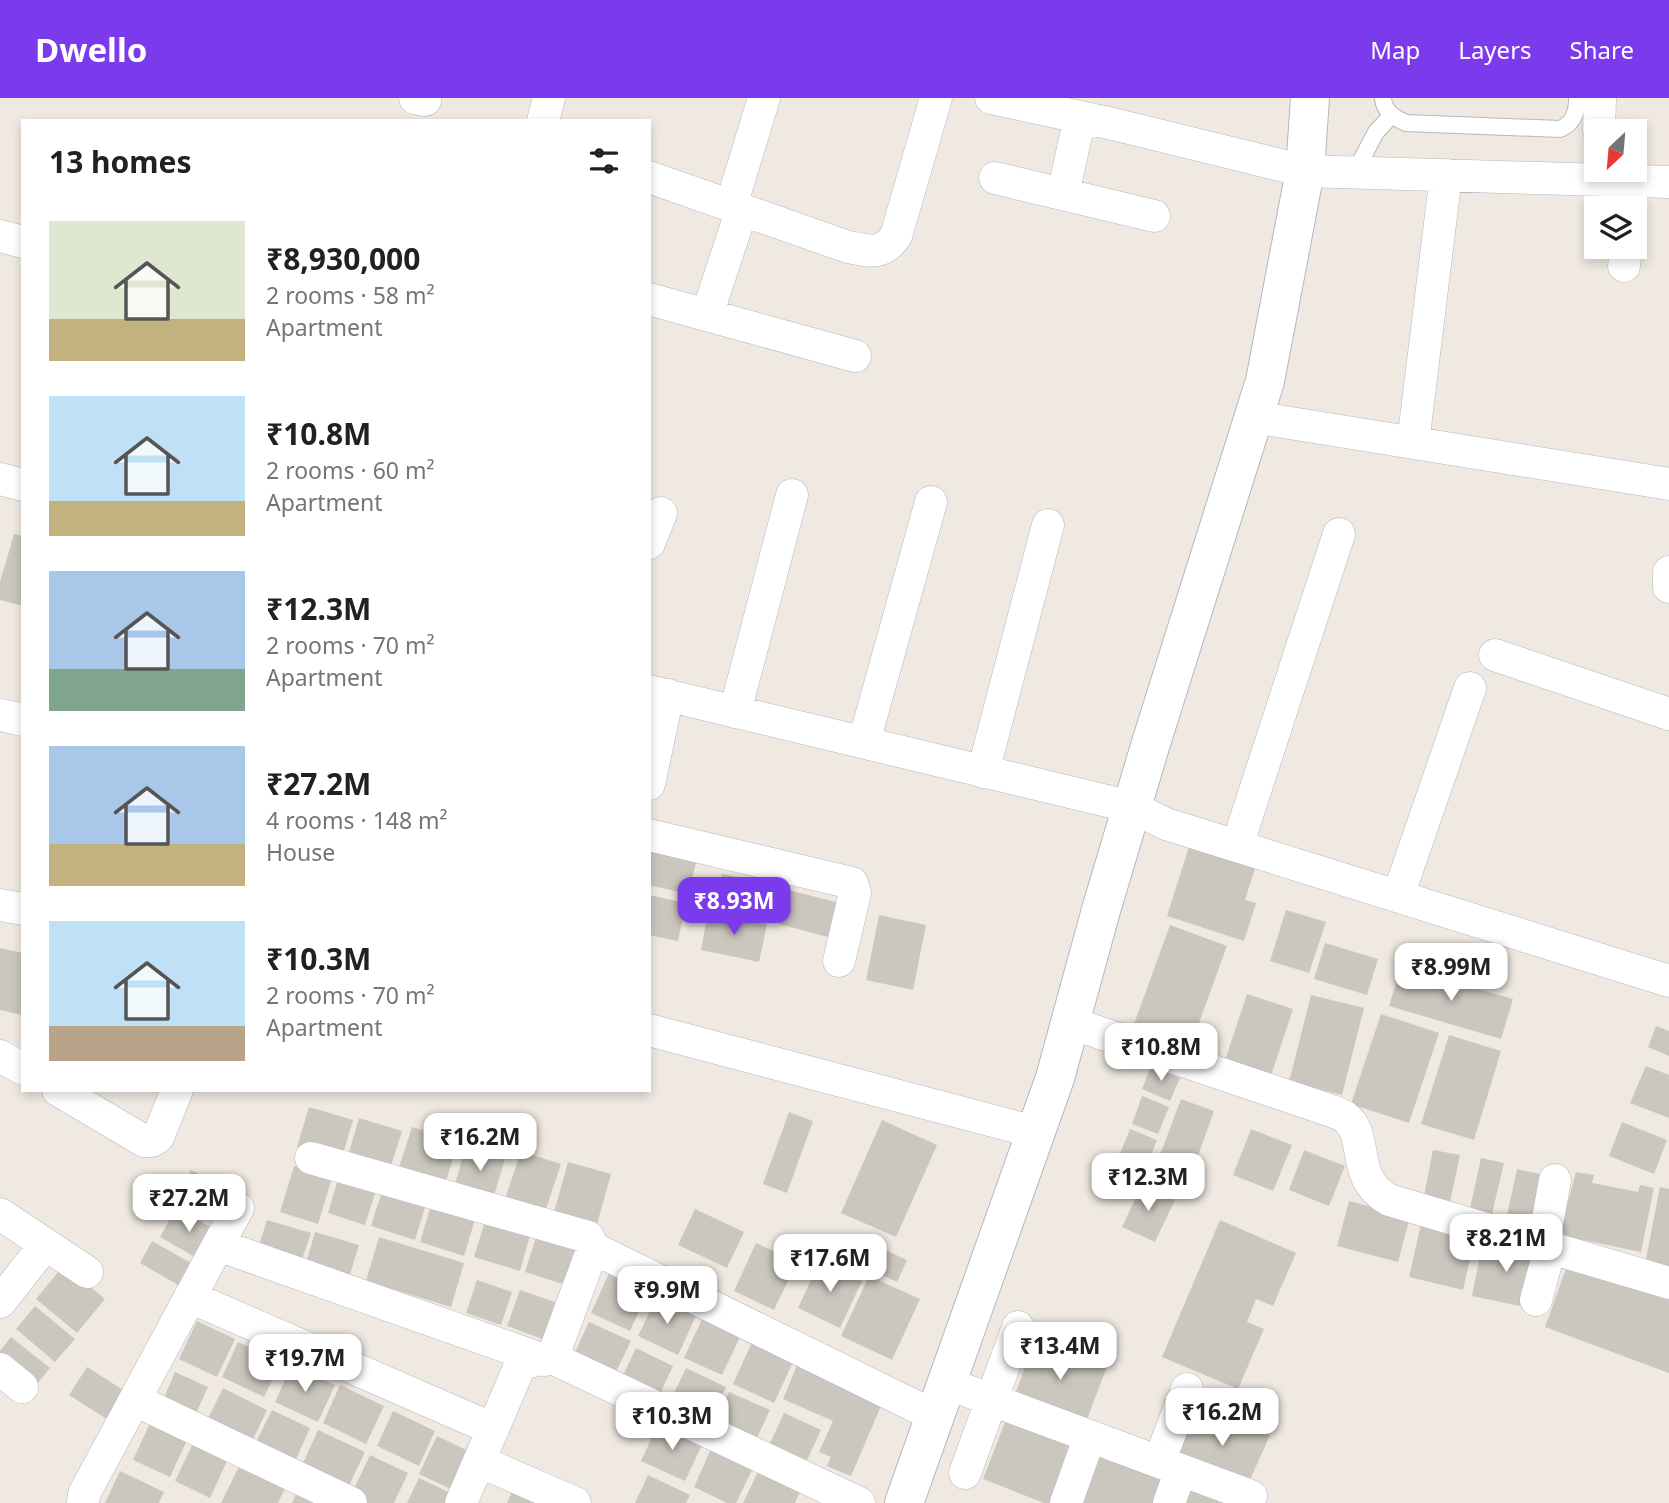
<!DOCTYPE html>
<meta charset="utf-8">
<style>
:root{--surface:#fff;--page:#f2f2f2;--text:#202124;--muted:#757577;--accent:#7c3aed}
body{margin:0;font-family:"Noto Sans",sans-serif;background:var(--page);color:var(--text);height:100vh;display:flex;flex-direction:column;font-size:26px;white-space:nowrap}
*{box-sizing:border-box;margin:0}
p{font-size:23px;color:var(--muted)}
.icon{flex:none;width:38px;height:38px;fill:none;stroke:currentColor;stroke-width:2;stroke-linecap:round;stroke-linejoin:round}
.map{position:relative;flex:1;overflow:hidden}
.drawer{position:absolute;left:21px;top:21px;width:630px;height:973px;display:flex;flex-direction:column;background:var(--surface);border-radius:0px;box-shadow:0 4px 10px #0003}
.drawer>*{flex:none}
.needle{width:46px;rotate:206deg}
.tools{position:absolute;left:1584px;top:21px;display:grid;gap:14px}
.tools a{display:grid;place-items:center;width:63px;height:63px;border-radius:0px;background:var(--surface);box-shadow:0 4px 10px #0003;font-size:35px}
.price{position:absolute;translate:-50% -60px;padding:0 16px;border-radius:14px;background:#fff;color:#222;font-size:23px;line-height:46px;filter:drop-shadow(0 2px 4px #0008)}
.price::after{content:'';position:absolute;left:50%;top:42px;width:21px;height:16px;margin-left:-10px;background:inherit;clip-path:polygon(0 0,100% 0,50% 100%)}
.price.on{background:var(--accent);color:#fff}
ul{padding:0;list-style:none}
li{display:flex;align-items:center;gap:21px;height:175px;padding:0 28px}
li span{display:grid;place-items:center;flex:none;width:196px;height:140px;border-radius:0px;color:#555}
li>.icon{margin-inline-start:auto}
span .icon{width:84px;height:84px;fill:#fffc;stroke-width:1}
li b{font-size:30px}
h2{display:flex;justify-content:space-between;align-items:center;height:84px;padding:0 28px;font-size:30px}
header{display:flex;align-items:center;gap:42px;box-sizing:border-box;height:98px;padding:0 35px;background:var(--accent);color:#fff}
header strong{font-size:33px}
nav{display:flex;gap:38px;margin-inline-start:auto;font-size:24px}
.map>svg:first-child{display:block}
.building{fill:#cbc7bf}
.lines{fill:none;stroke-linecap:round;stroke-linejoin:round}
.service-casing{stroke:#b4b7c1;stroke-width:18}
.minor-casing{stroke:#b4b7c1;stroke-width:33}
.tertiary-casing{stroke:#b4b7c1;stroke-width:40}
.service{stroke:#fff;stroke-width:16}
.minor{stroke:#fff;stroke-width:32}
.tertiary{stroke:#fff;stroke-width:38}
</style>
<header>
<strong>Dwello</strong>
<nav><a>Map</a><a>Layers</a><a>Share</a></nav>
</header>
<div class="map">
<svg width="1669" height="1405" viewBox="0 0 1669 1405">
<rect width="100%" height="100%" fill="#efe9e1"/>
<path class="building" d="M14 436 23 438V508L0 502V484Z
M1189 749 1255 770 1245 802 1256 805 1244 843 1167 818Z
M649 753 696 765 688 796 649 787Z
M722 776 775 787 768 819 715 808Z
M788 792 852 808 843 843 779 826Z
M649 797 686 805 678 843 649 837Z
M1286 812 1326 824 1309 875 1270 863Z
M708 814 767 826 759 864 701 852Z
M879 817 926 827 913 892 866 882Z
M1170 827 1227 848 1191 947 1134 926Z
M1325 845 1378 861 1367 897 1314 881Z
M0 850 23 855V917L0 912Z
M1401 869 1513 901 1501 941 1389 908Z
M1247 896 1293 911 1269 984 1223 968Z
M1311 897 1364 910 1342 997 1289 984Z
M1381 916 1439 935 1409 1025 1351 1006Z
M1656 928 1669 933V958L1648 949Z
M1449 937 1501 953 1474 1042 1421 1026Z
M1151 968 1180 980 1170 1003 1142 991Z
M1646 968 1669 977V1020L1630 1005Z
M1142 998 1169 1009 1158 1036 1132 1026Z
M1181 1001 1214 1013 1191 1077 1157 1065Z
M309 1009 353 1022 341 1063 297 1049Z
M789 1014 813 1023 787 1095 763 1086Z
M359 1020 402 1033 390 1071 348 1058Z
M882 1022 937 1047 896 1139 841 1115Z
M1622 1024 1667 1042 1654 1076 1609 1058Z
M412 1029 458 1043 442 1097 395 1082Z
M1130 1031 1157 1042 1146 1069 1119 1058Z
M1251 1031 1292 1047 1273 1093 1233 1077Z
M467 1046 506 1058 492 1104 453 1092Z
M1304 1052 1345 1068 1329 1108 1289 1092Z
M1433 1052 1460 1057 1449 1109 1423 1103Z
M521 1053 561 1066 545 1114 505 1101Z
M1481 1060 1504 1065 1491 1120 1469 1115Z
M568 1064 611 1076 597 1126 554 1114Z
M294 1068 332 1080 318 1126 280 1114Z
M1517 1071 1545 1077 1533 1134 1505 1127Z
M191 1072 239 1097 227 1120 179 1096Z
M1576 1074 1594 1077 1592 1085 1638 1094 1640 1087 1654 1090 1641 1154 1559 1137Z
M338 1081 376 1092 365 1127 328 1115Z
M1142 1086 1175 1102 1155 1144 1122 1129Z
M1660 1089 1669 1091V1176L1644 1171Z
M383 1090 427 1103 415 1142 371 1128Z
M1349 1103 1410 1119 1398 1164 1337 1148Z
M432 1104 476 1118 464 1158 420 1144Z
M176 1110 218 1133 202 1163 160 1139Z
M695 1111 744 1134 727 1170 678 1147Z
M486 1120 531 1134 520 1173 474 1159Z
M267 1122 311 1135 299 1170 256 1157Z
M1220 1122 1296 1155 1273 1208 1256 1201 1247 1224 1264 1231 1238 1291 1162 1259Z
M1422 1122 1476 1135 1463 1192 1409 1179Z
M315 1134 359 1147 346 1189 303 1175Z
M537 1136 581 1150 569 1188 525 1174Z
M850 1136 907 1162 897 1184 840 1157Z
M379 1139 464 1165 451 1209 366 1183Z
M152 1143 198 1169 185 1191 140 1165Z
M1483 1143 1540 1155 1529 1210 1472 1198Z
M756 1145 797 1164 774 1212 734 1193Z
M1569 1162 1669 1199V1275L1545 1229Z
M820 1163 862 1183 840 1230 798 1210Z
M64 1167 105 1201 77 1235 36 1201Z
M610 1173 649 1191 630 1233 591 1215Z
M869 1178 920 1201 892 1262 841 1238Z
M477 1182 512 1194 501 1227 466 1215Z
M520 1192 555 1204 542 1241 507 1228Z
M656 1200 696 1218 678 1257 638 1238Z
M35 1208 75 1241 55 1264 16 1231Z
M702 1221 740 1239 722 1277 684 1260Z
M197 1223 235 1241 217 1279 179 1261Z
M589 1224 631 1243 611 1284 570 1265Z
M11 1239 50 1270 33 1291 0 1265V1253Z
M1036 1239 1108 1266 1084 1329 1013 1302Z
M753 1242 794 1262 774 1305 733 1286Z
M238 1244 281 1264 264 1299 222 1279Z
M636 1250 673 1268 656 1304 619 1286Z
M798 1265 884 1301 851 1378 827 1368 831 1359 819 1354 833 1323 783 1301Z
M292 1267 335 1287 318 1324 275 1304Z
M87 1269 131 1297 113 1325 69 1297Z
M686 1270 726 1289 707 1329 667 1310Z
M175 1274 208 1289 192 1324 160 1309Z
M340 1287 384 1308 366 1346 323 1325Z
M223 1290 267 1312 249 1350 204 1329Z
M729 1294 770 1312 752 1351 712 1332Z
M1199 1307 1270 1337 1245 1393 1175 1363Z
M272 1312 310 1330 293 1368 253 1350Z
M393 1313 435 1333 419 1368 377 1348Z
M784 1315 821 1332 802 1373 765 1356Z
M1007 1319 1076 1346 1053 1405H1044L983 1381Z
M151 1323 188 1340 170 1379 133 1362Z
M659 1324 703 1345 685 1383 641 1363Z
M318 1332 365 1354 345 1396 299 1374Z
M437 1338 479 1358 461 1396 419 1376Z
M193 1345 228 1361 210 1400 175 1383Z
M711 1351 753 1370 736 1405H727L694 1389Z
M1094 1353 1165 1380 1156 1405H1074Z
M370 1357 408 1375 394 1405H363L350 1399Z
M241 1364 287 1386 278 1405H221Z
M120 1373 164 1394 159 1405H105Z
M758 1374 800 1394 795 1405H743Z
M648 1377 690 1397 686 1405H635Z
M419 1380 461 1400 458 1405H407Z
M1183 1387 1227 1405H1176Z
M513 1391 545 1405H507Z
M298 1392 325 1405H292Z"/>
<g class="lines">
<g class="service-casing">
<path id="service" d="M1383 0C1384 14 1395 20 1406 25L1560 31C1574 25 1577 14 1577 0
M1355 74 1376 34 1391 18"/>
</g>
<g class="minor-casing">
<path id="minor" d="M415 0 425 2
M991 0 1113 26 1305 73 1669 84
M543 23 549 0
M1599 33 1600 0
M649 79 848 149C870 153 881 158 896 138L936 0
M995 80 1154 118
M1063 96 1080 19
M731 108 764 0
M0 138 23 144
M1624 168 1626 149
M649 201 855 258
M707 217 742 111
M1253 319 1669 386
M1413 345 1446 77
M0 381 23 387
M649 445 661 415
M1669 474V489
M1495 557 1669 616
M649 593 1132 709 1166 726 1669 883
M735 614 792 397
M0 617 23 622
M864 644 931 404
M983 674 1048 427
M649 686 668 597
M649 737 852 785 855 795 839 863
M1237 748 1339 436
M1398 798 1470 590
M0 807 23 811
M1071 925 1329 1012C1334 1014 1340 1016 1345 1019 1370 1037 1349 1080 1389 1102L1669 1185
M649 932 1035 1034
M0 958 23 971
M58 992 144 1043H152L158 1039 177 992
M311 1060 588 1139 593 1150 935 1318
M0 1116 87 1174
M218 1147 544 1262
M1543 1148 1555 1082
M190 1199 493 1331
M1536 1202 1550 1150
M0 1204 45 1147
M550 1259 859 1405
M0 1271 22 1289
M946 1285 1251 1398
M135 1302 351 1405
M479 1363 575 1405
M1159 1364 1187 1291
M965 1375 1018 1229
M83 1405 84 1396 238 1110
M461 1405 519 1270C529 1259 545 1265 555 1253L593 1150
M1066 1405 1090 1338
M1169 1405 1181 1372"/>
</g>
<g class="tertiary-casing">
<path id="tertiary" d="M904 1405 1055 980 1101 812 1151 645 1265 283 1305 73 1310 0"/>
</g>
<use href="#service" class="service"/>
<use href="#minor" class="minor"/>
<use href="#tertiary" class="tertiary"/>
</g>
</svg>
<div class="tools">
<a><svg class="needle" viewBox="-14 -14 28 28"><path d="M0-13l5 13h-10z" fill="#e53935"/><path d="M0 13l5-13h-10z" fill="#757577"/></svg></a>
<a><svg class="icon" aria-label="layers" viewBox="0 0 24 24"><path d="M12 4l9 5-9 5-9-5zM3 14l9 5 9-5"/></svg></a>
</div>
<b class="price on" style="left:734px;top:839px">₹8.93M</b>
<b class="price" style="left:1451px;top:905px">₹8.99M</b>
<b class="price" style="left:1161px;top:985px">₹10.8M</b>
<b class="price" style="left:480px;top:1075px">₹16.2M</b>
<b class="price" style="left:1148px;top:1115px">₹12.3M</b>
<b class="price" style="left:189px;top:1136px">₹27.2M</b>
<b class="price" style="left:1506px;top:1176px">₹8.21M</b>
<b class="price" style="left:830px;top:1196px">₹17.6M</b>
<b class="price" style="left:667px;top:1228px">₹9.9M</b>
<b class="price" style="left:1060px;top:1284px">₹13.4M</b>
<b class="price" style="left:305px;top:1296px">₹19.7M</b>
<b class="price" style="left:1222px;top:1350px">₹16.2M</b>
<b class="price" style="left:672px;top:1354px">₹10.3M</b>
<section class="drawer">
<h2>13 homes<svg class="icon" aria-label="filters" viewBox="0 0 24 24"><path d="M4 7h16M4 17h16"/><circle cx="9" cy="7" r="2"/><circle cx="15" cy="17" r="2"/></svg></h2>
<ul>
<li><span style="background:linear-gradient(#dfe7d0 70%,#c2b280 0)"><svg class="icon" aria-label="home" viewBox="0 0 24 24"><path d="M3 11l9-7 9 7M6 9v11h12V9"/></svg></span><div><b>₹8,930,000</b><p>2 rooms · 58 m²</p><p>Apartment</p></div></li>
<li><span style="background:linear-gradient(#bfe0f5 75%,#c2b280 0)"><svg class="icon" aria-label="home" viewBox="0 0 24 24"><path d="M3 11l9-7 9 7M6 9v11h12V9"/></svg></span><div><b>₹10.8M</b><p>2 rooms · 60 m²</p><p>Apartment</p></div></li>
<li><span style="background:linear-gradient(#a9c7e8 70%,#7fa58c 0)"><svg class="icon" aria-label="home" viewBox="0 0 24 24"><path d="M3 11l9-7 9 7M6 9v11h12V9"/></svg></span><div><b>₹12.3M</b><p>2 rooms · 70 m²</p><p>Apartment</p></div></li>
<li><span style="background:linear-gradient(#a9c7e8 70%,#c2b280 0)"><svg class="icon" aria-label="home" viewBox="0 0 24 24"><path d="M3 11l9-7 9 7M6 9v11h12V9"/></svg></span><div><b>₹27.2M</b><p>4 rooms · 148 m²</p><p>House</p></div></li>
<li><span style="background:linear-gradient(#bfe0f5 75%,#b9a48a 0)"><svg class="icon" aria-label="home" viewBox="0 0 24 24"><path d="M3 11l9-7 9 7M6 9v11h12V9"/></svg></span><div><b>₹10.3M</b><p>2 rooms · 70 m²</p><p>Apartment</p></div></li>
</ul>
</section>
</div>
